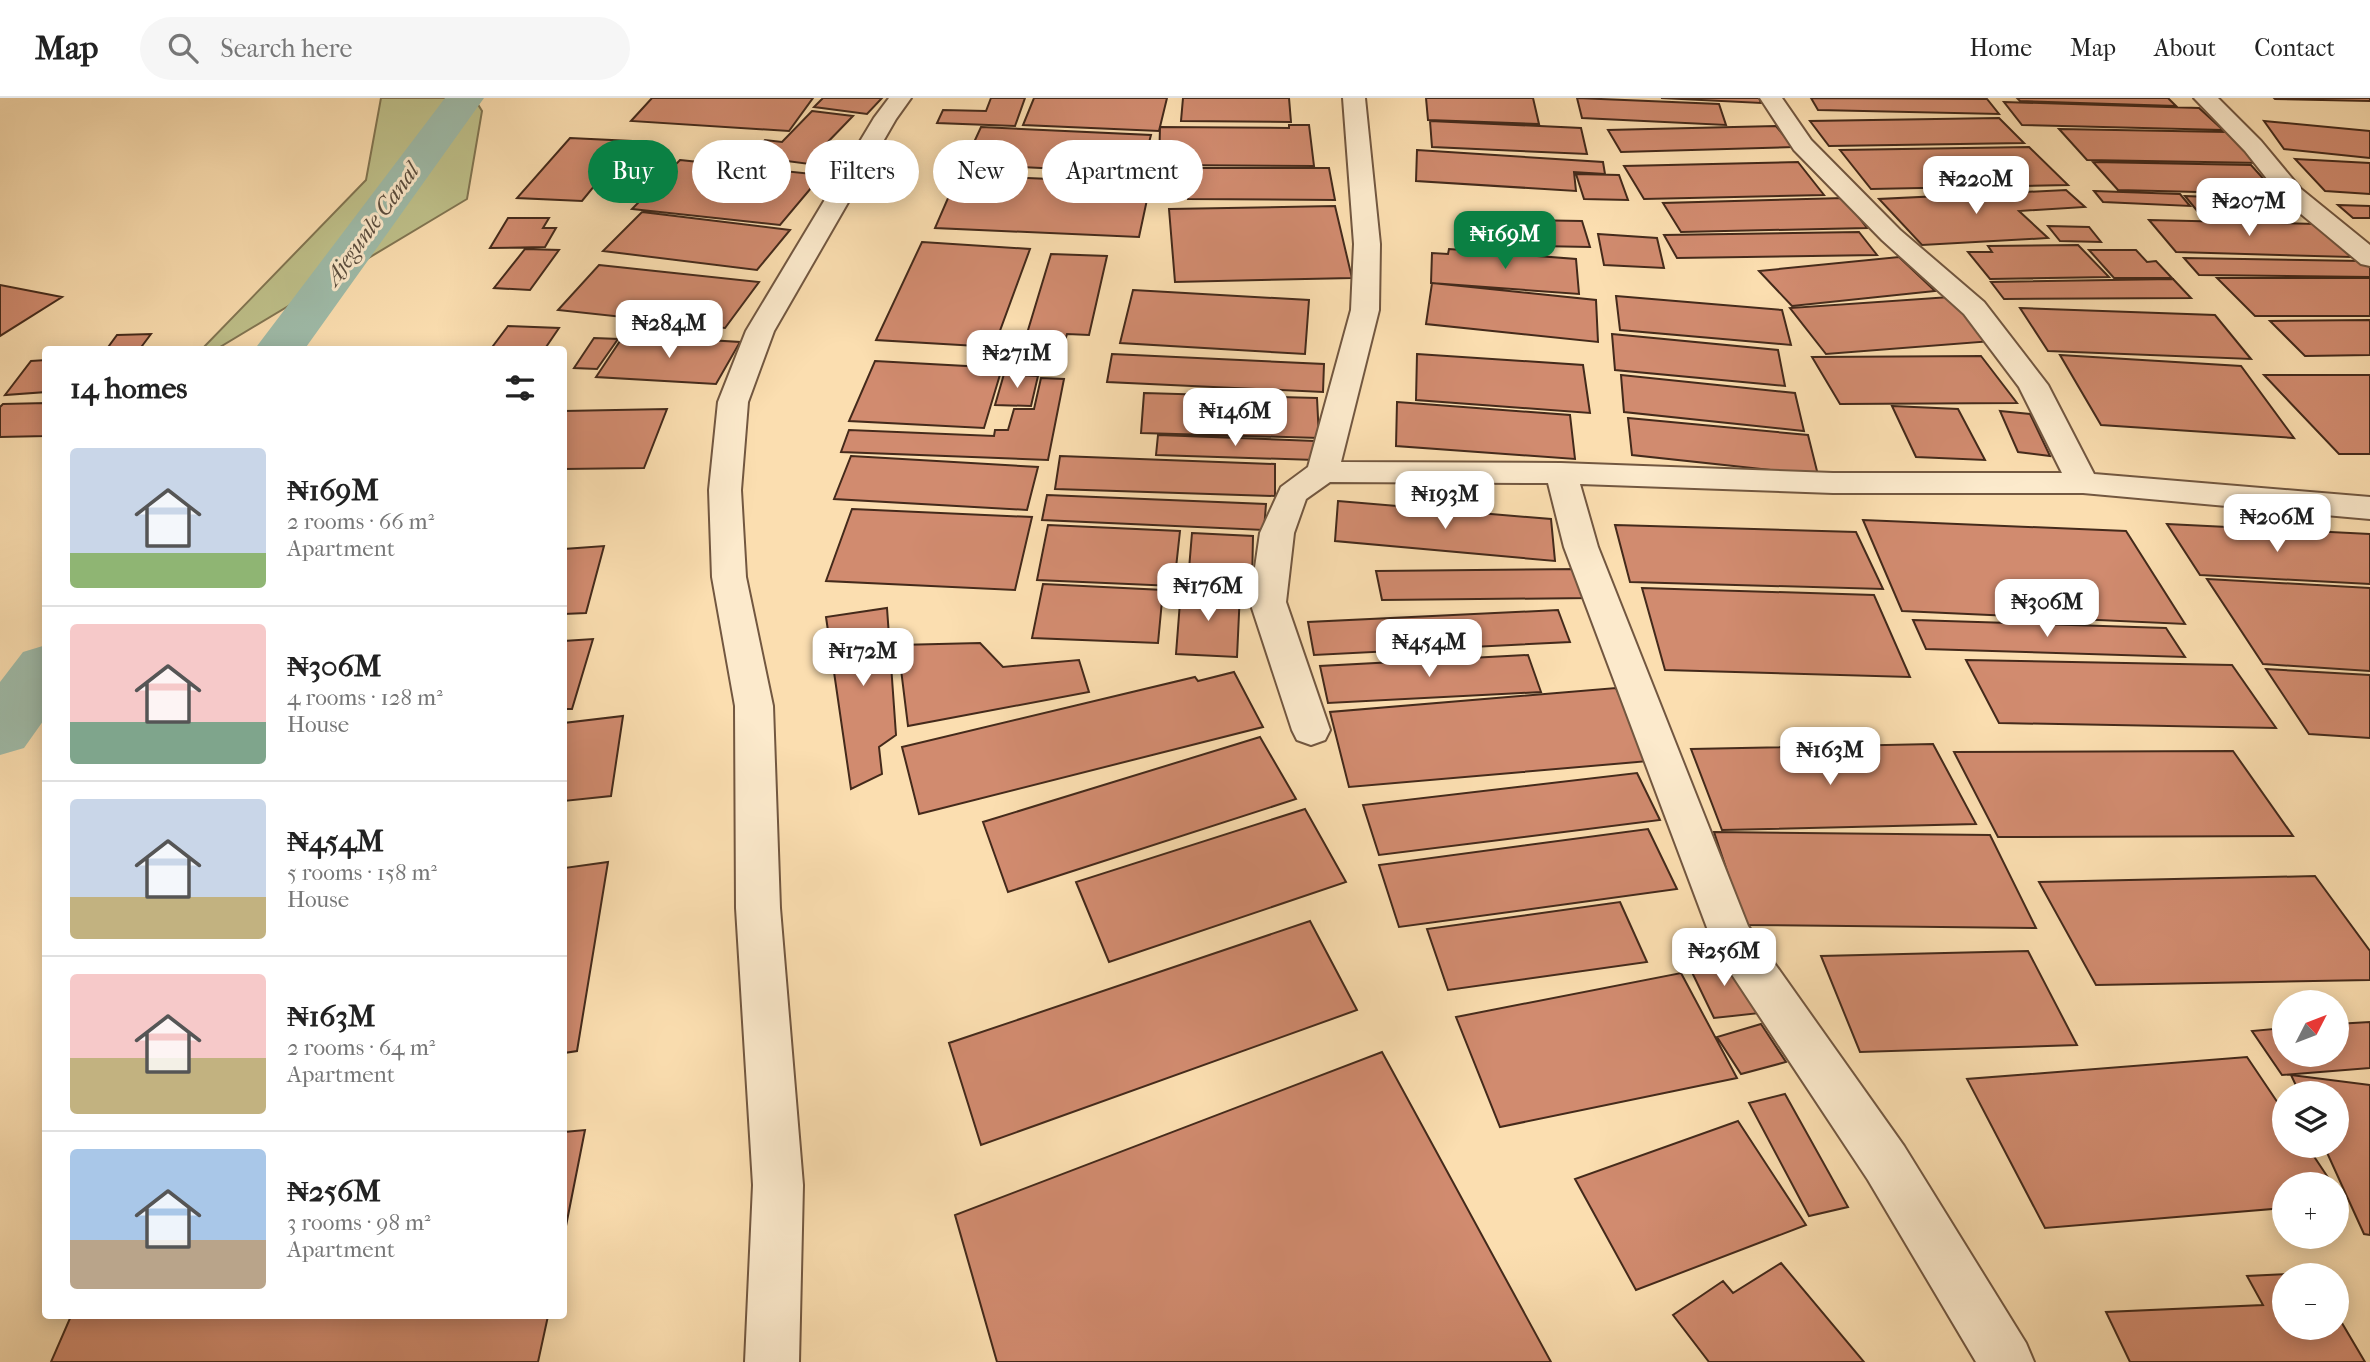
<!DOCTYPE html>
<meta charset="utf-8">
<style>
:root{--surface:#fff;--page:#f6f6f6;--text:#222;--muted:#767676;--line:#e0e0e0;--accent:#0b8043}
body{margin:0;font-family:"IM FELL French Canon",serif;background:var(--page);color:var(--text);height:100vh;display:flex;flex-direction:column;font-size:26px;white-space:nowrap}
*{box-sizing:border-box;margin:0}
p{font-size:23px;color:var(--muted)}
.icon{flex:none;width:38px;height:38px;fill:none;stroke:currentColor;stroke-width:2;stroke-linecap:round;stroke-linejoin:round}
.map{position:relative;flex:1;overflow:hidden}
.sheet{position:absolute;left:42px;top:248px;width:525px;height:973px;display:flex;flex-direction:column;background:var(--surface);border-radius:7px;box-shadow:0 4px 18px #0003}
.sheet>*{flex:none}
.hud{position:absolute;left:588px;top:42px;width:665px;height:63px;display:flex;gap:14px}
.needle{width:46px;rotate:48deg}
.buttons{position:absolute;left:2272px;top:892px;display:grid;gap:14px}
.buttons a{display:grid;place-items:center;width:77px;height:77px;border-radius:50%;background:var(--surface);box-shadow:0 4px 18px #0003;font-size:35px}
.price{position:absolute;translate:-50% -60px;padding:0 16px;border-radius:14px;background:#fff;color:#222;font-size:23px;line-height:46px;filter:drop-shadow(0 2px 4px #0008)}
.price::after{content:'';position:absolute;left:50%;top:42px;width:21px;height:16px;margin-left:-10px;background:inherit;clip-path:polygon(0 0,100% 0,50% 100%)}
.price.current{background:var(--accent);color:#fff}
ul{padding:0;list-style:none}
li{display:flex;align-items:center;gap:21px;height:175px;padding:0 28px}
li+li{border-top:2px solid var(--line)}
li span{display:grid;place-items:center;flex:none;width:196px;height:140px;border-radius:7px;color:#555}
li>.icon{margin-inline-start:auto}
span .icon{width:84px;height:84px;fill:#fffc;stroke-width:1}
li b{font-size:30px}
h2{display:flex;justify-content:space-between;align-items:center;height:84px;padding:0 28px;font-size:30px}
.pill{padding:0 24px;border-radius:32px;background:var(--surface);box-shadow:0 4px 18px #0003;font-size:24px;line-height:63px}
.pill.current{background:var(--accent);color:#fff}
header{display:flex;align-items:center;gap:42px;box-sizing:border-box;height:98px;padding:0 35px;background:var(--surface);border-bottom:2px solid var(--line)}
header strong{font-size:33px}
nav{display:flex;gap:38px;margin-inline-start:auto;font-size:24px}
.search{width:490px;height:63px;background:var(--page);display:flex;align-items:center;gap:18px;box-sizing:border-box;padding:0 24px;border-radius:38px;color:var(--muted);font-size:26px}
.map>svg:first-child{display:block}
.green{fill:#bfc18b;stroke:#827653;stroke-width:2}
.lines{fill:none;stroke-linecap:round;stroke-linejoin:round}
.canal{fill:#9fbcaa;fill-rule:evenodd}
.building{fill:#d18b6f;stroke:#442a1b;stroke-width:2}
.minor-casing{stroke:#725740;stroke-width:4}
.minor{fill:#fceacc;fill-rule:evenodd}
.labels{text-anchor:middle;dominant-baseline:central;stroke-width:6;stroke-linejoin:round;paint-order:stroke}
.far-water-label{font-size:23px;font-style:italic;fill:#5b4e3f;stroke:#fceacc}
</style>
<header>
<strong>Map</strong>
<div class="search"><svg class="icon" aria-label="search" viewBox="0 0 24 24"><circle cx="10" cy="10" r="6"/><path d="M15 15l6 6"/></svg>Search here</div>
<nav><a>Home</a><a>Map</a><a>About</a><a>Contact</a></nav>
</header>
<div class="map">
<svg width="2370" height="1264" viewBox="0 0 2370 1264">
<rect width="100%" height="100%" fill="#fbdeb0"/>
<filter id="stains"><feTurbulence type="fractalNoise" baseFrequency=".00286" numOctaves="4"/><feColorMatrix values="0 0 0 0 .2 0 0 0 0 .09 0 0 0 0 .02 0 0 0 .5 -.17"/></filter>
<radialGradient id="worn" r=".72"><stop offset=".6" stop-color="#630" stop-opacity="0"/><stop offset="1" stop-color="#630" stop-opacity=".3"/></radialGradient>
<path class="green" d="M381 0H474L482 13 467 101 215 252H201L366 82Z"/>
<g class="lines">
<path class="canal" d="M445 0H484L304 252H254Z
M46 547V619L24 650 0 657V584L23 554Z"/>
</g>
<path class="building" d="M652 0H813L789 33 631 23Z
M823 0H882L867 16 814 9Z
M991 0H1025L1015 28 937 25 943 12 986 13Z
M1034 0H1167L1159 33 1023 27Z
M1183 0H1289L1291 24 1181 23Z
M1426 0H1533L1539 26 1428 22Z
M1577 0 1719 6 1726 27 1582 20Z
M1661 0H1759L1761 5Z
M1811 0 1987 1 1999 16 1818 12Z
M2017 0H2168L2176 8 2020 3Z
M2274 0H2370V3L2275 1Z
M2004 4 2199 10 2223 32 2022 27Z
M812 13 853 18 823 49 833 51 817 67 748 58 765 42 782 44Z
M1999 20 2024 45 1829 48 1810 23Z
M1430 23 1581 30 1587 56 1432 49Z
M2264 23 2370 33V60L2284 51Z
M1289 27H1309L1314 68 1159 67 1160 29 1289 30Z
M1776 28 1793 49 1621 54 1608 32Z
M981 29 1151 37 1141 75 964 66Z
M2059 31 2228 34 2262 65 2087 62Z
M570 40 631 43 582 103 517 100Z
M2029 49 2068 87 1871 91 1840 52Z
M1417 52 1603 64 1605 76 1574 74 1576 93 1416 83Z
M2295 61 2370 65V96L2325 93Z
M680 62 822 77 780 127 632 111Z
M1798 64 1824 97 1644 101 1624 68Z
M2093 64 2251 67 2277 96 2118 92Z
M1188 70H1329L1335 102 1188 101Z
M1576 76 1619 77 1628 102 1584 101Z
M958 77 1118 84 1116 96 1148 97 1139 139 935 130Z
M1121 82 1149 83 1148 93 1119 92Z
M2066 92 2085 109 2019 113 2048 140 1922 147 1879 101Z
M2094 93 2180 96 2190 108 2103 104Z
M2185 98 2259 101 2279 124 2203 120Z
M1844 100 1867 130 1681 134 1663 105Z
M2338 107 2370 108V120H2353Z
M1335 108 1352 180 1175 184 1169 111Z
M642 114 790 132 757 172 603 153Z
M508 120H549L543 130H556L545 149 490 150Z
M1476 121 1582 123 1590 149 1481 147Z
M2149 122 2317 126 2351 159 2176 154Z
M2048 128 2089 129 2101 144 2060 143Z
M1859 134 1877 157 1677 160 1664 137Z
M1598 136 1657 140 1664 170 1604 167Z
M922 144 1030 151 994 249 876 242Z
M2078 147 2109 179 1990 181 1968 154H1992L1988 148Z
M525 151 559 152 530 192 494 190Z
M1449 151 1576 161 1579 196 1431 185 1432 155 1448 156Z
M2089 152H2136L2147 164 2156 163 2172 180H2114Z
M1051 156 1107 158 1089 237 1067 236 1062 253 1022 252Z
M1899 159 1935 193 1792 208 1759 173Z
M2184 160 2363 163 2370 169V179L2199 177Z
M599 167 759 184 725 230 558 212Z
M2217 180H2370V218H2255Z
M2173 181 2191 200 2004 201 1991 184Z
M1432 185 1596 202 1598 244 1426 226Z
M0 187 62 199 0 238Z
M1133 192 1309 202 1305 256 1120 245Z
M1616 198 1782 212 1791 247 1620 232Z
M1950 199 1993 243 1826 256 1790 210Z
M2020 210 2215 217 2251 261 2048 253Z
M2370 222V257L2305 258 2270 223Z
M508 228 559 230 544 252H490Z
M151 236 139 252H106L117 237Z
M1612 236 1778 252 1785 288 1615 272Z
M624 237 740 244 716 286 596 279Z
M594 240 618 241 597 271 574 270Z
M1112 256 1324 266 1323 294 1107 284Z
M1417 256 1583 267 1590 315 1416 302Z
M2060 257 2241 268 2294 340 2101 327Z
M1981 258 2017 305 1840 306 1812 259Z
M46 262V294L5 297 31 263Z
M875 263 1002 270 984 330 849 323Z
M1004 276 1038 278 1031 308 995 307Z
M1621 277 1795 295 1804 333 1624 314Z
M2264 277H2370V356H2339Z
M1041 280 1064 281 1048 362 841 354 849 332 994 338 995 332H1008L1014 311H1034Z
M1144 295 1317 300 1319 340 1141 335Z
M1397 304 1570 317 1575 361 1396 348Z
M46 305V338L0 339V309L3 306Z
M1892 308 1958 311 1985 362 1916 359Z
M667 311 644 370 564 371V313Z
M2000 313 2030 316 2050 358 2018 354Z
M1628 320 1808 337 1818 377 1632 357Z
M1158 337 1315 343V362L1156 357Z
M851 358 1038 369 1027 412 834 401Z
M1060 358 1275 366V398L1055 391Z
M1047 397 1266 406 1264 432 1042 422Z
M1338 403 1551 421 1555 463 1335 443Z
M852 411 1032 419 1015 492 826 483Z
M1863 422 2126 433 2185 526 1902 513Z
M2167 426 2370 436V486L2200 477Z
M1048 427 1180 433 1174 488 1037 482Z
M1615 427 1856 434 1883 491 1630 484Z
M1192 435 1253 438 1252 486 1188 483Z
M604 448 586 515 564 516V451Z
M1582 471 1591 500 1382 502 1376 473Z
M2207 481 2370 490V573L2263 566Z
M1043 486 1163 492 1158 545 1032 540Z
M1642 490 1874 497 1910 579 1665 572Z
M1181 491 1240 494 1237 559 1176 556Z
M887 510 896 637 879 649 882 676 851 691 826 519Z
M1558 512 1570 544 1314 557 1308 524Z
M1913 522 2166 530 2185 559 1926 551Z
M593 541 572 611H564V543Z
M980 545 1003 569 1079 562 1089 594 908 628 898 547Z
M1528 557 1541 594 1328 605 1320 568Z
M1966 562 2232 567 2276 630 1999 625Z
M2266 571 2370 577V640L2309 636Z
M1234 574 1263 629 919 716 902 649 1195 579 1198 583Z
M1616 590 1649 663 1349 689 1330 614Z
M623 618 611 698 564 703V625Z
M1260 639 1296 701 1008 794 983 724Z
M1933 646 1976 726 1722 732 1691 651Z
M2233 653 2293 738 1998 739 1954 654Z
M1637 675 1660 722 1379 757 1363 707Z
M1305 711 1346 784 1109 864 1076 784Z
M1648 731 1677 791 1399 829 1379 767Z
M1714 734 1990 737 2036 830 1745 827Z
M608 764 577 953 564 955V770Z
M2315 778 2370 853V882L2096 887 2039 784Z
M1620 804 1647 864 1448 892 1427 831Z
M1310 823 1357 912 981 1047 949 945Z
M2028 853 2077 947 1860 954 1821 858Z
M1734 860 1760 915 1714 920 1688 866Z
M1681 875 1737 980 1500 1029 1456 919Z
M2370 924V970L2282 977 2252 933 2284 930V957H2336V926Z
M1761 926 1786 964 1741 976 1717 939Z
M1382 954 1551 1264H997L955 1117Z
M2247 959 2284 1014V1048H2307L2333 1087H2284V1110L2045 1130 1967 981Z
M2291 977 2370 987V1137L2364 1136 2324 1048H2336V996H2300Z
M1785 996 1848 1109 1809 1118 1749 1005Z
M1738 1023 1806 1127 1636 1192 1575 1081Z
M585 1032 564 1138V1034Z
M1781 1165 1864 1264H1709L1673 1217 1723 1183 1733 1195Z
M2312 1175 2314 1178H2284V1230H2336V1215L2365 1264H2130L2106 1214 2263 1207 2247 1178Z
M71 1218H548L538 1264H51Z"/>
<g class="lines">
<g class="minor-casing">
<path id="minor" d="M889 0H911L896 21 774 233 748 304 741 392 746 479 773 608 780 810 803 1087 799 1264H745L753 1087 736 810 735 608 712 479 709 392 718 304 746 233 874 20Z
M1343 0H1365L1380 146 1379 212 1341 364 1561 365 1833 375H2062L2019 289 1964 216 1882 142 1794 52 1760 0H1782L1811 42 1900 132 1984 204 2048 287 2094 376 2370 399V421L2083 395H1833L1580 386 1598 449 1748 828 1904 1048 2026 1245 2034 1264H1976L1868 1082 1715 851 1564 449 1548 385 1330 384 1306 401 1294 435 1286 504 1330 632 1325 642 1311 647 1297 642 1292 632 1250 504 1260 435 1281 389 1308 369 1351 212 1354 146Z
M2194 0H2218L2261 43 2301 91 2370 147V168L2361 166 2283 101 2245 53Z"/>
</g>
<use href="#minor" class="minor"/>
</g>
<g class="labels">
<g class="far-water-label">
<text transform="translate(372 126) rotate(-54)">Ajegunle Canal</text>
</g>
</g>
<rect width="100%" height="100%" filter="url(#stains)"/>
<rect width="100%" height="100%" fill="url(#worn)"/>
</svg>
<div class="buttons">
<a><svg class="needle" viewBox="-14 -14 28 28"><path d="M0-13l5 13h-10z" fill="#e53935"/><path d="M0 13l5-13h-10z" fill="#767676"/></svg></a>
<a><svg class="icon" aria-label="layers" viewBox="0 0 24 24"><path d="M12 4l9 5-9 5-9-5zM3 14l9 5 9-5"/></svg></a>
<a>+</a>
<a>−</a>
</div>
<b class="price" style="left:1976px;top:118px">₦220M</b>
<b class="price" style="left:2249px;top:140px">₦207M</b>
<b class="price current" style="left:1505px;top:173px">₦169M</b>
<b class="price" style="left:669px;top:262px">₦284M</b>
<b class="price" style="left:1017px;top:292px">₦271M</b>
<b class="price" style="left:1235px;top:350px">₦146M</b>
<b class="price" style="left:1445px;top:433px">₦193M</b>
<b class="price" style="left:2277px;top:456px">₦206M</b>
<b class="price" style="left:1208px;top:525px">₦176M</b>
<b class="price" style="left:2047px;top:541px">₦306M</b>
<b class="price" style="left:1429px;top:581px">₦454M</b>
<b class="price" style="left:863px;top:590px">₦172M</b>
<b class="price" style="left:1830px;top:689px">₦163M</b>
<b class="price" style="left:1724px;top:890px">₦256M</b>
<div class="hud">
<a class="pill current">Buy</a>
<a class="pill">Rent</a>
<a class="pill">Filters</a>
<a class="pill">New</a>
<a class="pill">Apartment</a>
</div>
<section class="sheet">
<h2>14 homes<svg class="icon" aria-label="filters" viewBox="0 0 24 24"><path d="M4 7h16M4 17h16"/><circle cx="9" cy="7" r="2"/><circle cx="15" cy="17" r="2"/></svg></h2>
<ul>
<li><span style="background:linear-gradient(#c9d6e8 75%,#8fb573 0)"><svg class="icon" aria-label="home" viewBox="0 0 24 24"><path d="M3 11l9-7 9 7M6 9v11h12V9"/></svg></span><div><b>₦169M</b><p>2 rooms · 66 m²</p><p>Apartment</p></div></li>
<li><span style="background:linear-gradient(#f6c9c9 70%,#7fa58c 0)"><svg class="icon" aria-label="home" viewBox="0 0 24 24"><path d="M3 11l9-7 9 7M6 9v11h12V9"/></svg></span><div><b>₦306M</b><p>4 rooms · 128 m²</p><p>House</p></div></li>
<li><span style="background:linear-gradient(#c9d6e8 70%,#c2b280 0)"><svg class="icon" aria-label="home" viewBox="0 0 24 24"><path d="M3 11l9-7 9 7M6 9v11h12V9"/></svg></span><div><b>₦454M</b><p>5 rooms · 158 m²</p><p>House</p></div></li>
<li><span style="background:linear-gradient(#f6c9c9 60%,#c2b280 0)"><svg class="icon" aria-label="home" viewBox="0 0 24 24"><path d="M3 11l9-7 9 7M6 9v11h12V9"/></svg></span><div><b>₦163M</b><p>2 rooms · 64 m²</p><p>Apartment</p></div></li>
<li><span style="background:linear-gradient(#a9c7e8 65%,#b9a48a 0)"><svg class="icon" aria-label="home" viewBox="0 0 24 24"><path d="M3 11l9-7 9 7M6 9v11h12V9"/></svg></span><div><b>₦256M</b><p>3 rooms · 98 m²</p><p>Apartment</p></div></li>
</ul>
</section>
</div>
